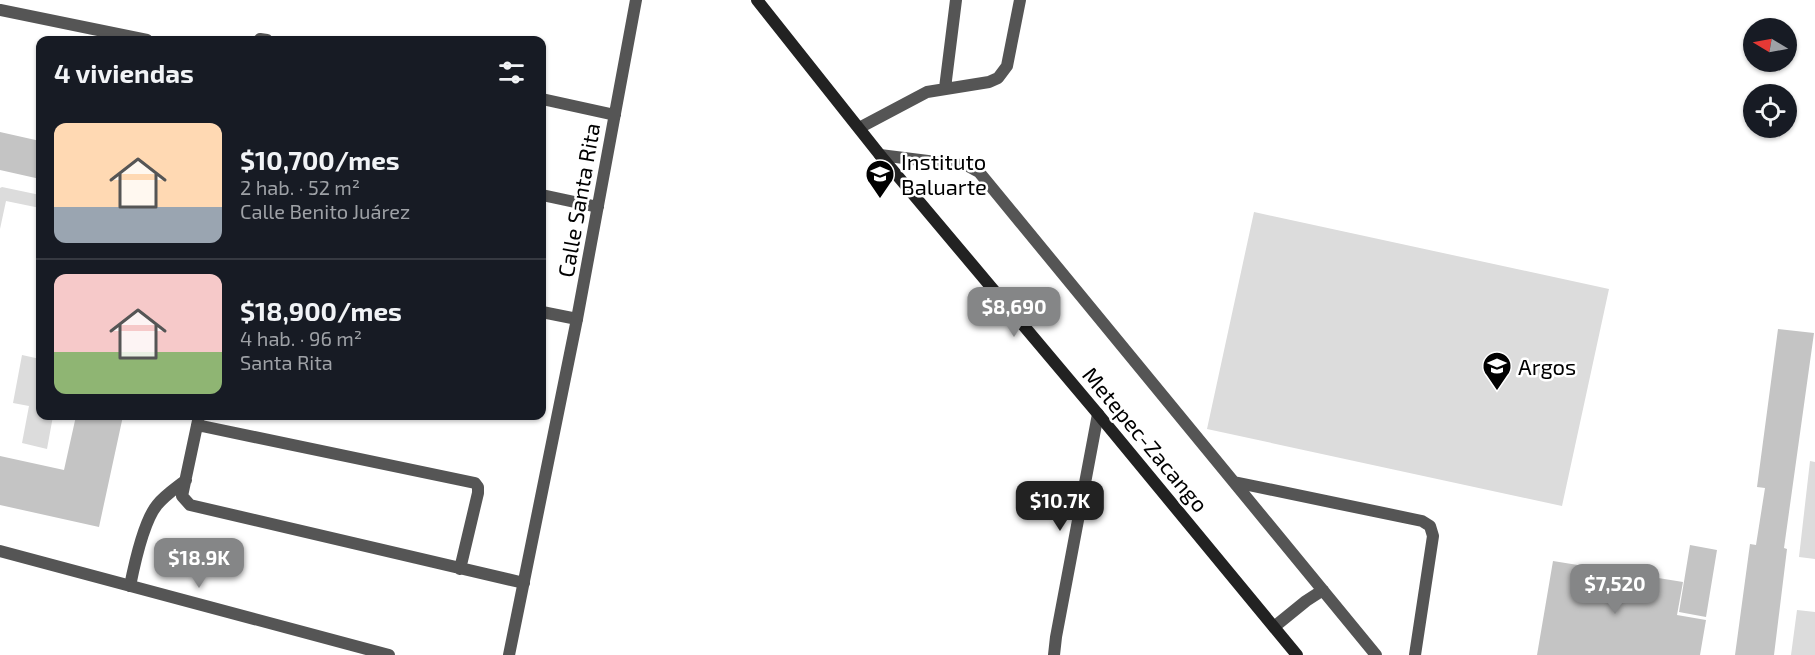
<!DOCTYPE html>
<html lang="es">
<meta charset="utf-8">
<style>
:root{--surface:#171b24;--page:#242831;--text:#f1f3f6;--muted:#9ea1a6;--line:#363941;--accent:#858687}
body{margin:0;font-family:"Exo 2",sans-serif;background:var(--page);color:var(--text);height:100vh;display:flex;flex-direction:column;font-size:22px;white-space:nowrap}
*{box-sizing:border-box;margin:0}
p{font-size:20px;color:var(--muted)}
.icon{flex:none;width:33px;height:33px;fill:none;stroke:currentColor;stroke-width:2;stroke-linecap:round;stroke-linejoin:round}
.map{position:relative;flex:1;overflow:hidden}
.side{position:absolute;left:36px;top:36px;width:510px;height:384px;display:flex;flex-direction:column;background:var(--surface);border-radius:12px;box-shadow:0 2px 4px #0004}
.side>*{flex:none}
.needle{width:39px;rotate:280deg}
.fabs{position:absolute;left:1743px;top:18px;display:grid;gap:12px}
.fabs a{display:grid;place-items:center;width:54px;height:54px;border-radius:50%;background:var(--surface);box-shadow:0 2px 4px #0004;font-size:30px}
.price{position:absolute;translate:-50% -51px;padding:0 14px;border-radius:12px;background:var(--accent);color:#fff;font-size:20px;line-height:39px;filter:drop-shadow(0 2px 3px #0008)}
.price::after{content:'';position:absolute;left:50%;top:36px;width:18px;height:14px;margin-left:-9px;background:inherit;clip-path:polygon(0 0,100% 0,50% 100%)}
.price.active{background:#222;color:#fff}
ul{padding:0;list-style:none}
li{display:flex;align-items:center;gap:18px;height:150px;padding:0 18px}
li+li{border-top:2px solid var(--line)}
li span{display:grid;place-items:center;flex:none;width:168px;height:120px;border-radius:12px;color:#555}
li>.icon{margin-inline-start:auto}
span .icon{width:72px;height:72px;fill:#fffc;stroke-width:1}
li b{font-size:26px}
h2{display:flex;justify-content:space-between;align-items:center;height:72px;padding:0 18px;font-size:26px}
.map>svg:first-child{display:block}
.green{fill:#dcdcdc}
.building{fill:#c4c4c4}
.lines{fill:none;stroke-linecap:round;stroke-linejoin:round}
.service{stroke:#555;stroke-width:12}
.minor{stroke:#555;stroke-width:12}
.secondary{stroke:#222;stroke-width:12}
.labels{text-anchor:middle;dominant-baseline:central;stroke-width:5;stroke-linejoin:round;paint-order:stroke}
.poi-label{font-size:22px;fill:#000;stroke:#fff;text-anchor:start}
.street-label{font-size:22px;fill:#000;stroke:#fff}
</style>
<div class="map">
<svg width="1815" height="655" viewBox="0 0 1815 655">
<rect width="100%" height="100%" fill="#fff"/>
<path class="green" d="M2 187 40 195V208L6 201 0 229V188Z
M1254 212 1609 289 1562 506 1207 429Z
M22 355 40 359V416H53L47 449 22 443 29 406 13 403Z
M1810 461 1815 462V559L1799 557Z
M1797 610 1815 612V655H1791Z"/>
<path class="building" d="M0 132 40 141V179L0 170Z
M1778 329 1814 333 1784 548 1787 549 1774 655H1735L1750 544 1756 545 1765 488 1757 487Z
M76 416H123L99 527 0 505V456L64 470Z
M1690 545 1717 550 1706 617 1679 612Z
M1553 561 1683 582 1677 615 1706 620 1700 655H1537Z"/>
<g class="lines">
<path class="service" d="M945 88 956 0
M859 128 927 92 989 82 998 78 1007 66 1020 0
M880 155 968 166 979 172 1376 655
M542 312 577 319
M199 416 182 496 190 505 524 583
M197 425 475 483 478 487V493L460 569
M1234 482 1422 521 1430 526 1433 536 1415 655
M130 586C134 566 144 521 157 505 165 495 176 488 186 480
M1274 627 1306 601 1323 590"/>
<path class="minor" d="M0 10 147 40
M260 39 267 40
M542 99 615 115
M542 195 598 207
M0 551 389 655
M509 655 577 319 636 0
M1054 655 1056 637 1098 414"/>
<path class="secondary" d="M757 0 880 155 1098 414 1297 655"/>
</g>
<defs>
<g id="school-pin" transform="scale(1.5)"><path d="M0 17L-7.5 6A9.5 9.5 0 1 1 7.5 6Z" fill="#000" stroke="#fff"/><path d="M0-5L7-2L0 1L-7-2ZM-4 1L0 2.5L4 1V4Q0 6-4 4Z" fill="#fff"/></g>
</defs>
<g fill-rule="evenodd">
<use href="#school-pin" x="880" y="174"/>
<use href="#school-pin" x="1497" y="366"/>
</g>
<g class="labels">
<g class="poi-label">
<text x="901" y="161">Instituto<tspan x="901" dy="25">Baluarte</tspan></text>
<text x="1518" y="366">Argos</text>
</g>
<g class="street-label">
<text transform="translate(578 200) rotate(-80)">Calle Santa Rita</text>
<text transform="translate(1146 439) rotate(50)">Metepec-Zacango</text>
</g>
</g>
</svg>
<div class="fabs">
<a><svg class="needle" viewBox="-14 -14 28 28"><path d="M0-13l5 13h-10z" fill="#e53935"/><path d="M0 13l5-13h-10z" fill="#9ea1a6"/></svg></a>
<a><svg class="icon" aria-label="locate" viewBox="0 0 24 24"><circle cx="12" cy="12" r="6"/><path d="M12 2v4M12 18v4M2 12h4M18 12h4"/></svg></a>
</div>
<b class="price" style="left:1014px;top:338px">$8,690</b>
<b class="price active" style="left:1060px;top:532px">$10.7K</b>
<b class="price" style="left:199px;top:589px">$18.9K</b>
<b class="price" style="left:1615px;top:615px">$7,520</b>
<section class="side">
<h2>4 viviendas<svg class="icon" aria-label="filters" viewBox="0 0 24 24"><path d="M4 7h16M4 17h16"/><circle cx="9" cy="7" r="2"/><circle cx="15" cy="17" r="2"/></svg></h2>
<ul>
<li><span style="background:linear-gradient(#ffd9b3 70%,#9aa5b1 0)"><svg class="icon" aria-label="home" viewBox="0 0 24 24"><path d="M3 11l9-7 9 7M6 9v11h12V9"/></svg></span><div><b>$10,700/mes</b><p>2 hab. · 52 m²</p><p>Calle Benito Juárez</p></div></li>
<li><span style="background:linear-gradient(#f6c9c9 65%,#8fb573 0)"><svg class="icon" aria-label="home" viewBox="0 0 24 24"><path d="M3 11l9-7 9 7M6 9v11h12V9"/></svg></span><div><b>$18,900/mes</b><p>4 hab. · 96 m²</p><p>Santa Rita</p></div></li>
</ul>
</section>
</div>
